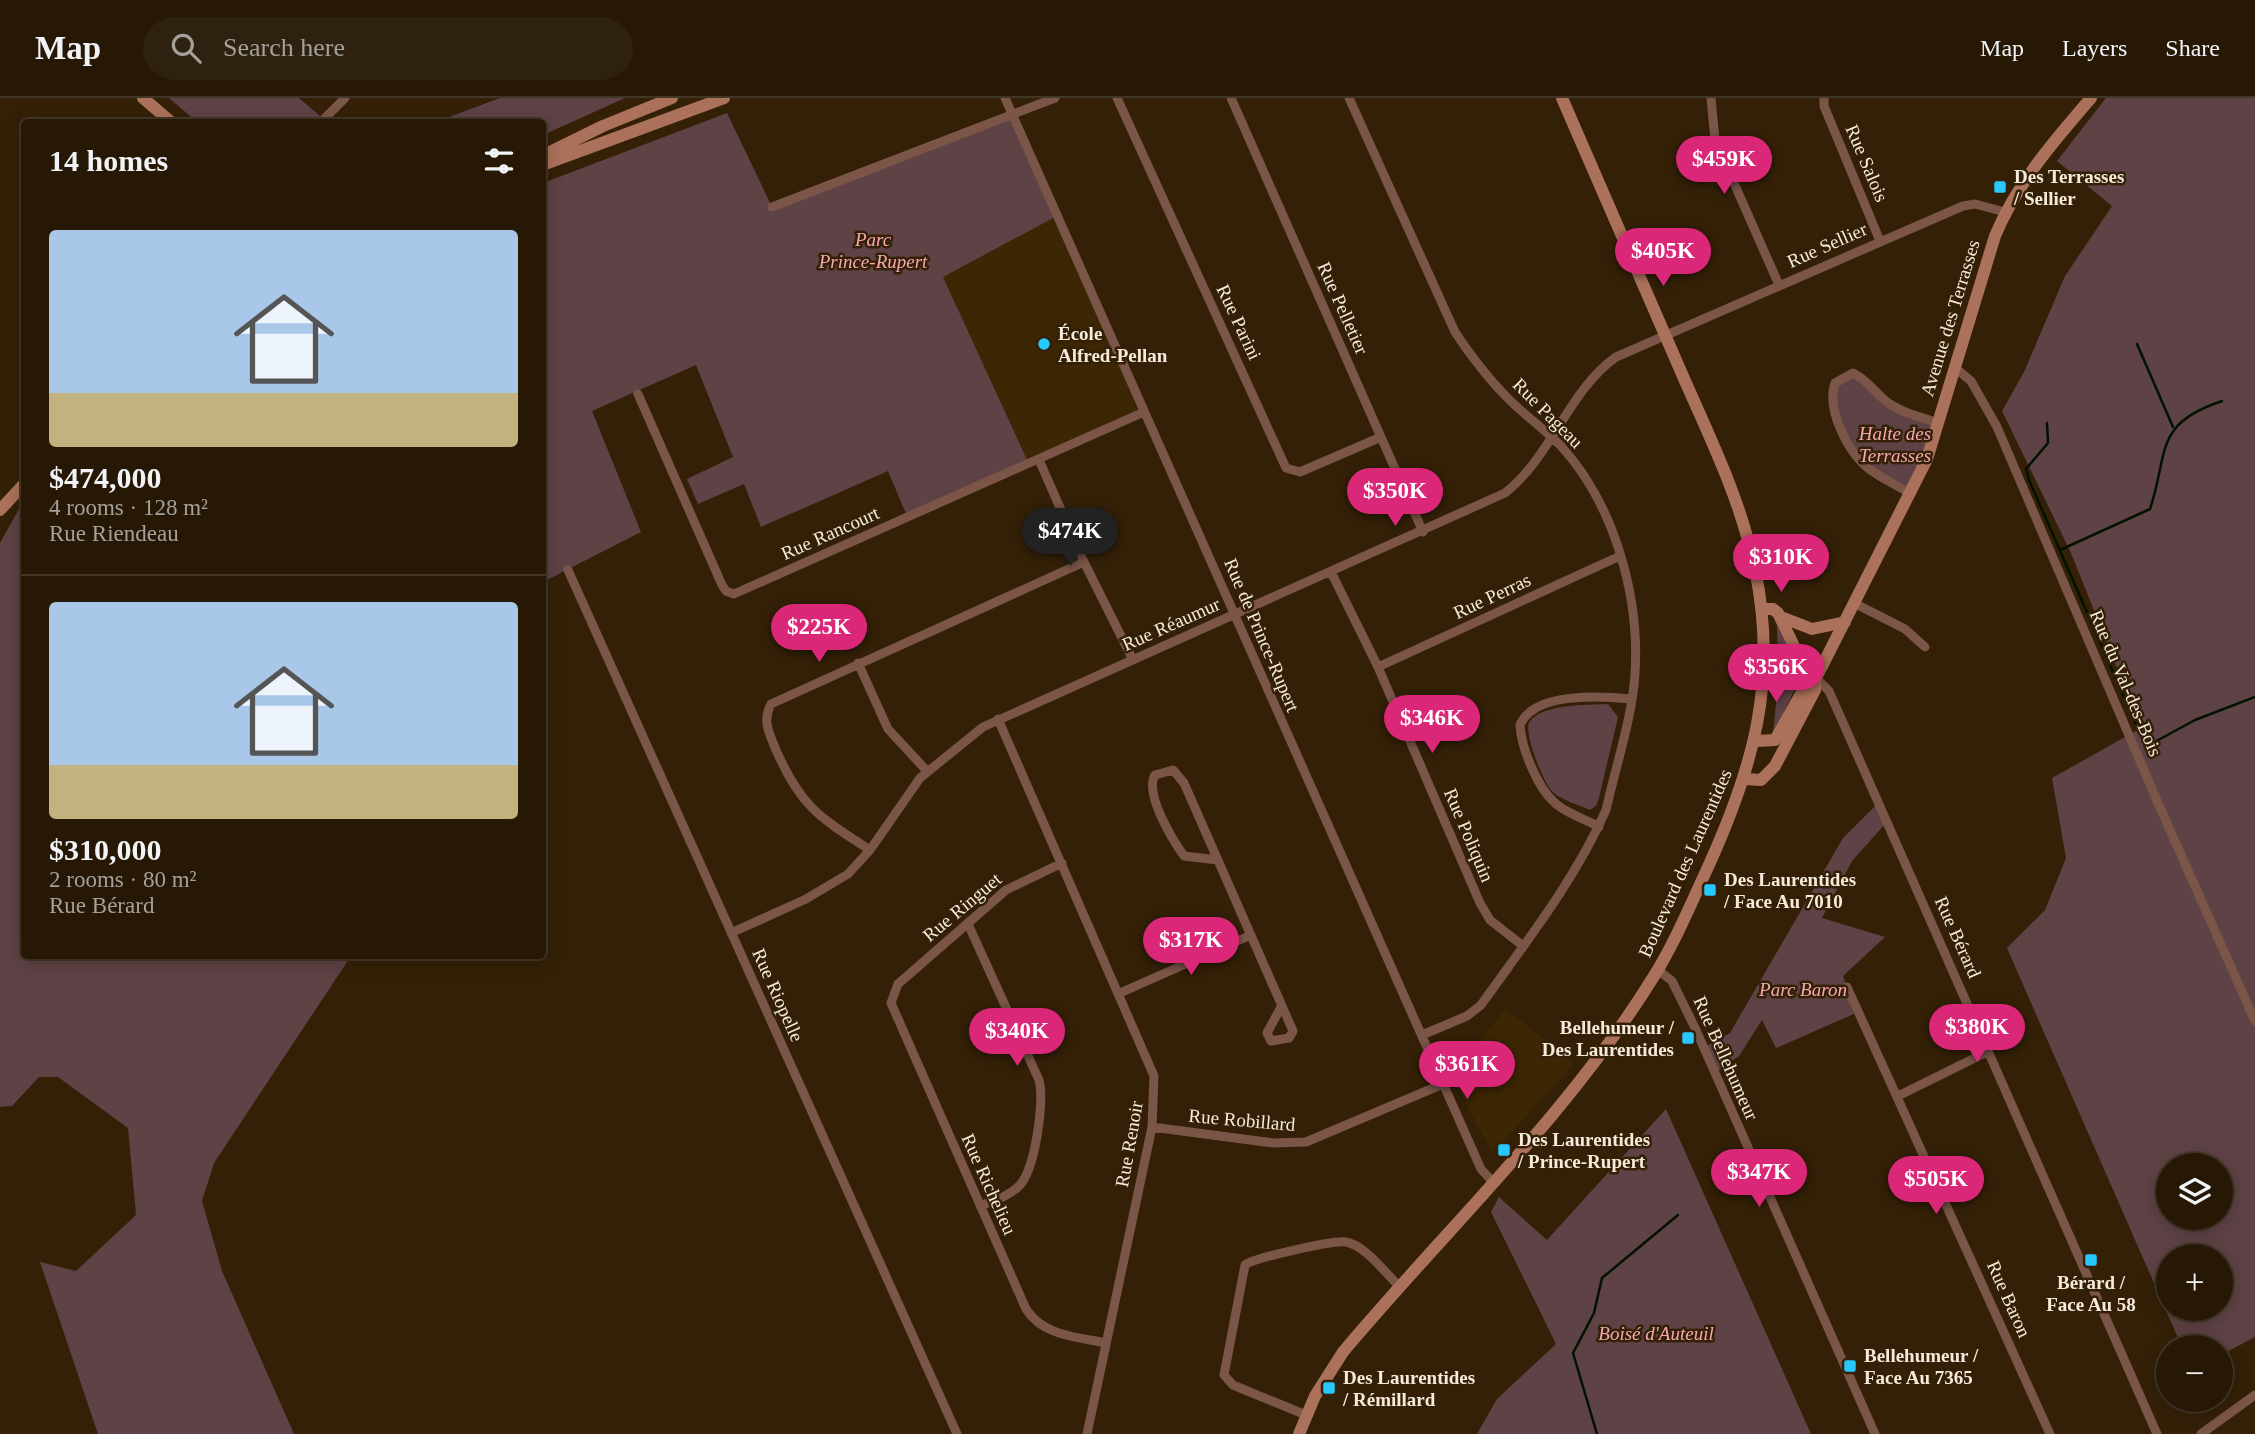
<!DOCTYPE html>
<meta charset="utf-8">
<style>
:root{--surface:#261805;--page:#2e210f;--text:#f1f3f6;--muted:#a4a09a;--line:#423727;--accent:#db2777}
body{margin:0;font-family:"Times New Roman",serif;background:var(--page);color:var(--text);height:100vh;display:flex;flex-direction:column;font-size:26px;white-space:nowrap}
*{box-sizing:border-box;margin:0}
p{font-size:23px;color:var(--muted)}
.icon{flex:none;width:38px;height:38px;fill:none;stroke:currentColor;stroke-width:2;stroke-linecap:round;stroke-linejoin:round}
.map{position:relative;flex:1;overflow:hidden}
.details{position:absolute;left:21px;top:21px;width:525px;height:840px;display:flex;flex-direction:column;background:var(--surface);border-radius:7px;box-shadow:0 4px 18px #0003,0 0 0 2px var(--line)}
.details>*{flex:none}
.controls{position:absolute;left:2156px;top:1055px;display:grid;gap:14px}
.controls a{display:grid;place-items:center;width:77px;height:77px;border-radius:50%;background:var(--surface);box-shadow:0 4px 18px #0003,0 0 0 2px var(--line);font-size:35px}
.price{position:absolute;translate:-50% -60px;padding:0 16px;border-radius:24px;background:var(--accent);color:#fff;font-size:23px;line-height:46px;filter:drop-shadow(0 2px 4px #0008)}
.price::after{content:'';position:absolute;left:50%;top:42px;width:21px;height:16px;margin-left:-10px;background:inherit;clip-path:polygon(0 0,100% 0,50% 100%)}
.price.active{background:#222;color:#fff}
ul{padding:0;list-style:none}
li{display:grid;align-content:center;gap:14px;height:371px;padding:0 28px}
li+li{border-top:2px solid var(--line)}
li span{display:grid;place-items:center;height:217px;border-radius:7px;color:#555}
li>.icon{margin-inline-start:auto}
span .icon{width:126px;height:126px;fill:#fffc;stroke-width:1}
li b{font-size:30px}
h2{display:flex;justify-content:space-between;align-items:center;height:84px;padding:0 28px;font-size:30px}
header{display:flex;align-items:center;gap:42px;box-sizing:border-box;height:98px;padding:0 35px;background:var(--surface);border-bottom:2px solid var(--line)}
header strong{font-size:33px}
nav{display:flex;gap:38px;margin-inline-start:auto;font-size:24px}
.search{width:490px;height:63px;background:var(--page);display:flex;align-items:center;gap:18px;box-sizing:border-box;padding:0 24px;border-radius:38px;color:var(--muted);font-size:26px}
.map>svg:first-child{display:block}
.built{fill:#3d2604}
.green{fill:#5e4245;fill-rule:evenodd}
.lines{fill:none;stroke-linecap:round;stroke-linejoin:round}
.stream{stroke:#021200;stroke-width:2.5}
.street{stroke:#7b5648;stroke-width:9}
.secondary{stroke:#ac715a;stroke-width:12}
.poi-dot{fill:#28c8ff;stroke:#332007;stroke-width:2.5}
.labels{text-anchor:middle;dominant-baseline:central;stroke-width:5;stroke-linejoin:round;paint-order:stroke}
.street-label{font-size:19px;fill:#f6eadb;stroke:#332007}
.poi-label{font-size:19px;font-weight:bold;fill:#f6eadb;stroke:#332007;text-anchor:start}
.park-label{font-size:19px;font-style:italic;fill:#f5a8b2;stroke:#332007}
</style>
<header>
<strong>Map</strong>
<div class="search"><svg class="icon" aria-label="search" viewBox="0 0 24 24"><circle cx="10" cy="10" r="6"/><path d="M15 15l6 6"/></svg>Search here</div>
<nav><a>Map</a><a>Layers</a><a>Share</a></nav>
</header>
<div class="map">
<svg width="2255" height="1336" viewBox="0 0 2255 1336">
<rect width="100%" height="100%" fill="#332007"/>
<path class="built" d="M1057 118 1143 313 1029 366 943 179Z
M1506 911 1575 965 1492 1055 1451 977Z"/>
<path class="green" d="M169 0H299L327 24H197Z
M500 0H625L543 37 542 24H436Z
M2106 0H2255V1239L2221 1257V1250L2182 1249 2007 850 2045 812 2066 760 2052 680 2141 630 2071 455 2002 313 2024 274 2065 178 2112 108 2057 63ZM2168 1068H2221V1120H2168ZM2168 1158H2221V1211H2168Z
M727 15 772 109 1012 16 1057 118 943 179 1029 366 907 418 888 373 761 429 744 386 698 406 687 381 733 359 696 267 592 313 641 434 543 484V85Z
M1853 275 1884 302 1938 325 1911 396C1868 366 1828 344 1835 285Z
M24 402V858H351L214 1065 202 1103 222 1173 294 1336H98L40 1164 76 1173 136 1117 128 1030 58 979H39L12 1008 0 1009V445Z
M1777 527 1802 577 1773 636 1778 586Z
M1608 606 1618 619 1599 700 1596 708 1590 712C1579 707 1558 701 1551 692 1543 683 1522 632 1530 623 1543 606 1587 607 1608 606Z
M1876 707 1885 726 1852 763 1822 820 1885 839 1843 878 1856 915 1776 950 1762 922 1739 958 1718 973 1707 948 1730 935 1843 740Z
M1666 1011 1811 1336H1477L1497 1301 1556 1246 1491 1114 1499 1099 1547 1142Z"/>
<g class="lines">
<path class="stream" d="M2137 246 2173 329
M2047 325 2048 345 2026 371 2029 382 2143 642 2151 646 2195 622 2255 599
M2060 452 2150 411C2169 354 2153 326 2222 303
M1597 1336 1573 1255 1594 1215 1602 1180 1678 1117"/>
<path class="street" d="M1005 0C1163 358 1322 715 1481 1071L1492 1083
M1117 0 1286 370 1300 374 1381 339
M1231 0 1423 434
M1349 0 1455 234C1473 261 1492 286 1516 308 1530 321 1546 333 1560 347 1614 405 1640 498 1635 576 1632 621 1616 667 1606 712 1575 782 1526 844 1481 907L1467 918 1422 937
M1711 0 1715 42 1779 187
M1824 0V8L1880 143
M325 20 345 0
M772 109 1055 0
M1954 269 1971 283 1997 329 2158 705 2255 923
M638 296 722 487 726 493 734 496 1144 314
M1039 362 1084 464 1133 562
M1911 396C1897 387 1880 380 1868 370 1847 353 1826 310 1835 285L1853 275C1868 282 1874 294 1887 304 1902 315 1921 319 1938 325
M568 472 957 1336
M1331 474 1378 569 1480 805 1490 822 1523 848
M1854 505 1905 531 1925 549
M858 565 888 631 927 673
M1378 569 1620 458
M1816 580 1829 593 2157 1336
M998 621 1154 978 1152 1029 1087 1336
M1599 729C1585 721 1565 715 1554 704 1537 689 1521 649 1520 627 1534 593 1602 598 1632 601
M870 752C819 719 801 709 776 652 769 635 762 623 771 606L1084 464
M1218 762 1184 758C1172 741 1144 695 1155 677L1173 672 1184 685 1293 933 1289 940 1271 943 1267 935 1281 909
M1062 765 1006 792 898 886 891 905 1026 1211C1043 1238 1077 1239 1106 1245
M968 826 1039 982C1045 1003 1035 1072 1019 1088 1009 1098 993 1103 980 1108
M731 835 806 801 848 776 870 752 920 680 983 629 1505 395C1552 358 1568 293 1616 259L1963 108 1975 106 2005 114
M1658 872 1672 883 1696 932 1875 1336
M1847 889 2050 1336
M1120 895 1251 837
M1898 998 1987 954
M1152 1029 1273 1045 1306 1044 1443 986
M1306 1317 1233 1287 1224 1277 1245 1167C1254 1160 1333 1142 1346 1144 1365 1147 1386 1176 1400 1189
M2201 1336 2255 1297"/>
<path class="secondary" d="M143 0 171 24
M542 58 603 28 672 0
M542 67 724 0
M0 412 24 386
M1761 511H1773L1778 515 1806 573 1816 580
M1781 519 1812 531 1845 524
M1756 643 1775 642 1806 587 1816 580
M1745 681 1761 682 1775 668 1815 592 1816 580 1927 361 1995 138C2017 85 2054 43 2091 0
M1299 1336 1315 1298 1343 1254C1447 1130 1569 1016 1654 878 1675 844 1691 806 1708 769 1754 668 1778 582 1755 471 1741 402 1710 340 1682 276 1642 184 1602 92 1562 0"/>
</g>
<g class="poi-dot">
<rect x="1993" y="82" width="14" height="14" rx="3.5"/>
<circle cx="1044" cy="246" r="7"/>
<rect x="1703" y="785" width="14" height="14" rx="3.5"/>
<rect x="1681" y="933" width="14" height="14" rx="3.5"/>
<rect x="1497" y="1045" width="14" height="14" rx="3.5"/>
<rect x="2084" y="1155" width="14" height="14" rx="3.5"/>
<rect x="1843" y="1261" width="14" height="14" rx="3.5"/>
<rect x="1322" y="1283" width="14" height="14" rx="3.5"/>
</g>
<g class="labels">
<g class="street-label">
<text transform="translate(1867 65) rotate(67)">Rue Salois</text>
<text transform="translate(1827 147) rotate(-24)">Rue Sellier</text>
<text transform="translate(1343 210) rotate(66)">Rue Pelletier</text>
<text transform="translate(1950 220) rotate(-73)">Avenue des Terrasses</text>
<text transform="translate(1239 224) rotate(65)">Rue Parini</text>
<text transform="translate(1548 315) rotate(45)">Rue Pageau</text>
<text transform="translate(830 435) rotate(-24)">Rue Rancourt</text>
<text transform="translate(1492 498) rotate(-25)">Rue Perras</text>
<text transform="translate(1171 526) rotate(-24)">Rue Réaumur</text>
<text transform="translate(1262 537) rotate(67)">Rue de Prince-Rupert</text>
<text transform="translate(2126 585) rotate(67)">Rue du Val-des-Bois</text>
<text transform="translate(1469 737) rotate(67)">Rue Poliquin</text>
<text transform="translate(1685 765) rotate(-66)">Boulevard des Laurentides</text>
<text transform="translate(962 809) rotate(-40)">Rue Ringuet</text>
<text transform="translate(1958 839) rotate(66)">Rue Bérard</text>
<text transform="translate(778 897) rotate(66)">Rue Riopelle</text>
<text transform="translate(1726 960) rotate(66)">Rue Bellehumeur</text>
<text transform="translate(1242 1022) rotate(5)">Rue Robillard</text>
<text transform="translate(1129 1046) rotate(-80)">Rue Renoir</text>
<text transform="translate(989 1086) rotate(66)">Rue Richelieu</text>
<text transform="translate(2009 1201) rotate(66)">Rue Baron</text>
</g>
<g class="poi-label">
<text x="2014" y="78">Des Terrasses<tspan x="2014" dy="22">/ Sellier</tspan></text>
<text x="1058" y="235">École<tspan x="1058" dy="22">Alfred-Pellan</tspan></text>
<text x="1724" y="781">Des Laurentides<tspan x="1724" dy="22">/ Face Au 7010</tspan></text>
<text x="1674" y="929" text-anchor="end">Bellehumeur /<tspan x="1674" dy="22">Des Laurentides</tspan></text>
<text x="1518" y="1041">Des Laurentides<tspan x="1518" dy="22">/ Prince-Rupert</tspan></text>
<text x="2091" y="1184" text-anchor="middle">Bérard /<tspan x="2091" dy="22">Face Au 58</tspan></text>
<text x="1864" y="1257">Bellehumeur /<tspan x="1864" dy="22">Face Au 7365</tspan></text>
<text x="1343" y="1279">Des Laurentides<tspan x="1343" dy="22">/ Rémillard</tspan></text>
</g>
<g class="park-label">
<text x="873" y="141">Parc<tspan x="873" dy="22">Prince-Rupert</tspan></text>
<text x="1895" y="335">Halte des<tspan x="1895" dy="22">Terrasses</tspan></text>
<text x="1803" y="891">Parc Baron</text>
<text x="1656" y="1235">Boisé d'Auteuil</text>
</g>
</g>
</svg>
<div class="controls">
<a><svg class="icon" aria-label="layers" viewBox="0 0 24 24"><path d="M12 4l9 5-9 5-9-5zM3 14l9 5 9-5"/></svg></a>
<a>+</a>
<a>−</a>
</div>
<b class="price" style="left:1724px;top:98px">$459K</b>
<b class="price" style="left:1663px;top:190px">$405K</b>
<b class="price" style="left:1395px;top:430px">$350K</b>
<b class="price active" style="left:1070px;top:470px">$474K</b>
<b class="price" style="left:1781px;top:496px">$310K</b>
<b class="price" style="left:819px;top:566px">$225K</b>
<b class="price" style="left:1776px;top:606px">$356K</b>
<b class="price" style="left:1432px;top:657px">$346K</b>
<b class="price" style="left:1191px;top:879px">$317K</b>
<b class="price" style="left:1977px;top:966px">$380K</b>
<b class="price" style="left:1017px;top:970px">$340K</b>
<b class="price" style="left:1467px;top:1003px">$361K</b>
<b class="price" style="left:1759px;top:1111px">$347K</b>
<b class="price" style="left:1936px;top:1118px">$505K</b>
<section class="details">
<h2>14 homes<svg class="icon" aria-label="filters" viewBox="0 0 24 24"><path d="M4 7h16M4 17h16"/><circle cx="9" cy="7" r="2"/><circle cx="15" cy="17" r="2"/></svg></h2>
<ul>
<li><span style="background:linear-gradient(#a9c7e8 75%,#c2b280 0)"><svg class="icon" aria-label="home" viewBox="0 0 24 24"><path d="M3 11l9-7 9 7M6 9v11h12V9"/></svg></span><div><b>$474,000</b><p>4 rooms · 128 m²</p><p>Rue Riendeau</p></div></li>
<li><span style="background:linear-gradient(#a9c7e8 75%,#c2b280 0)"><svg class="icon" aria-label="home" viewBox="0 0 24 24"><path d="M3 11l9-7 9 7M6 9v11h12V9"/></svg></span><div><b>$310,000</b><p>2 rooms · 80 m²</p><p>Rue Bérard</p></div></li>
</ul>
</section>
</div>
